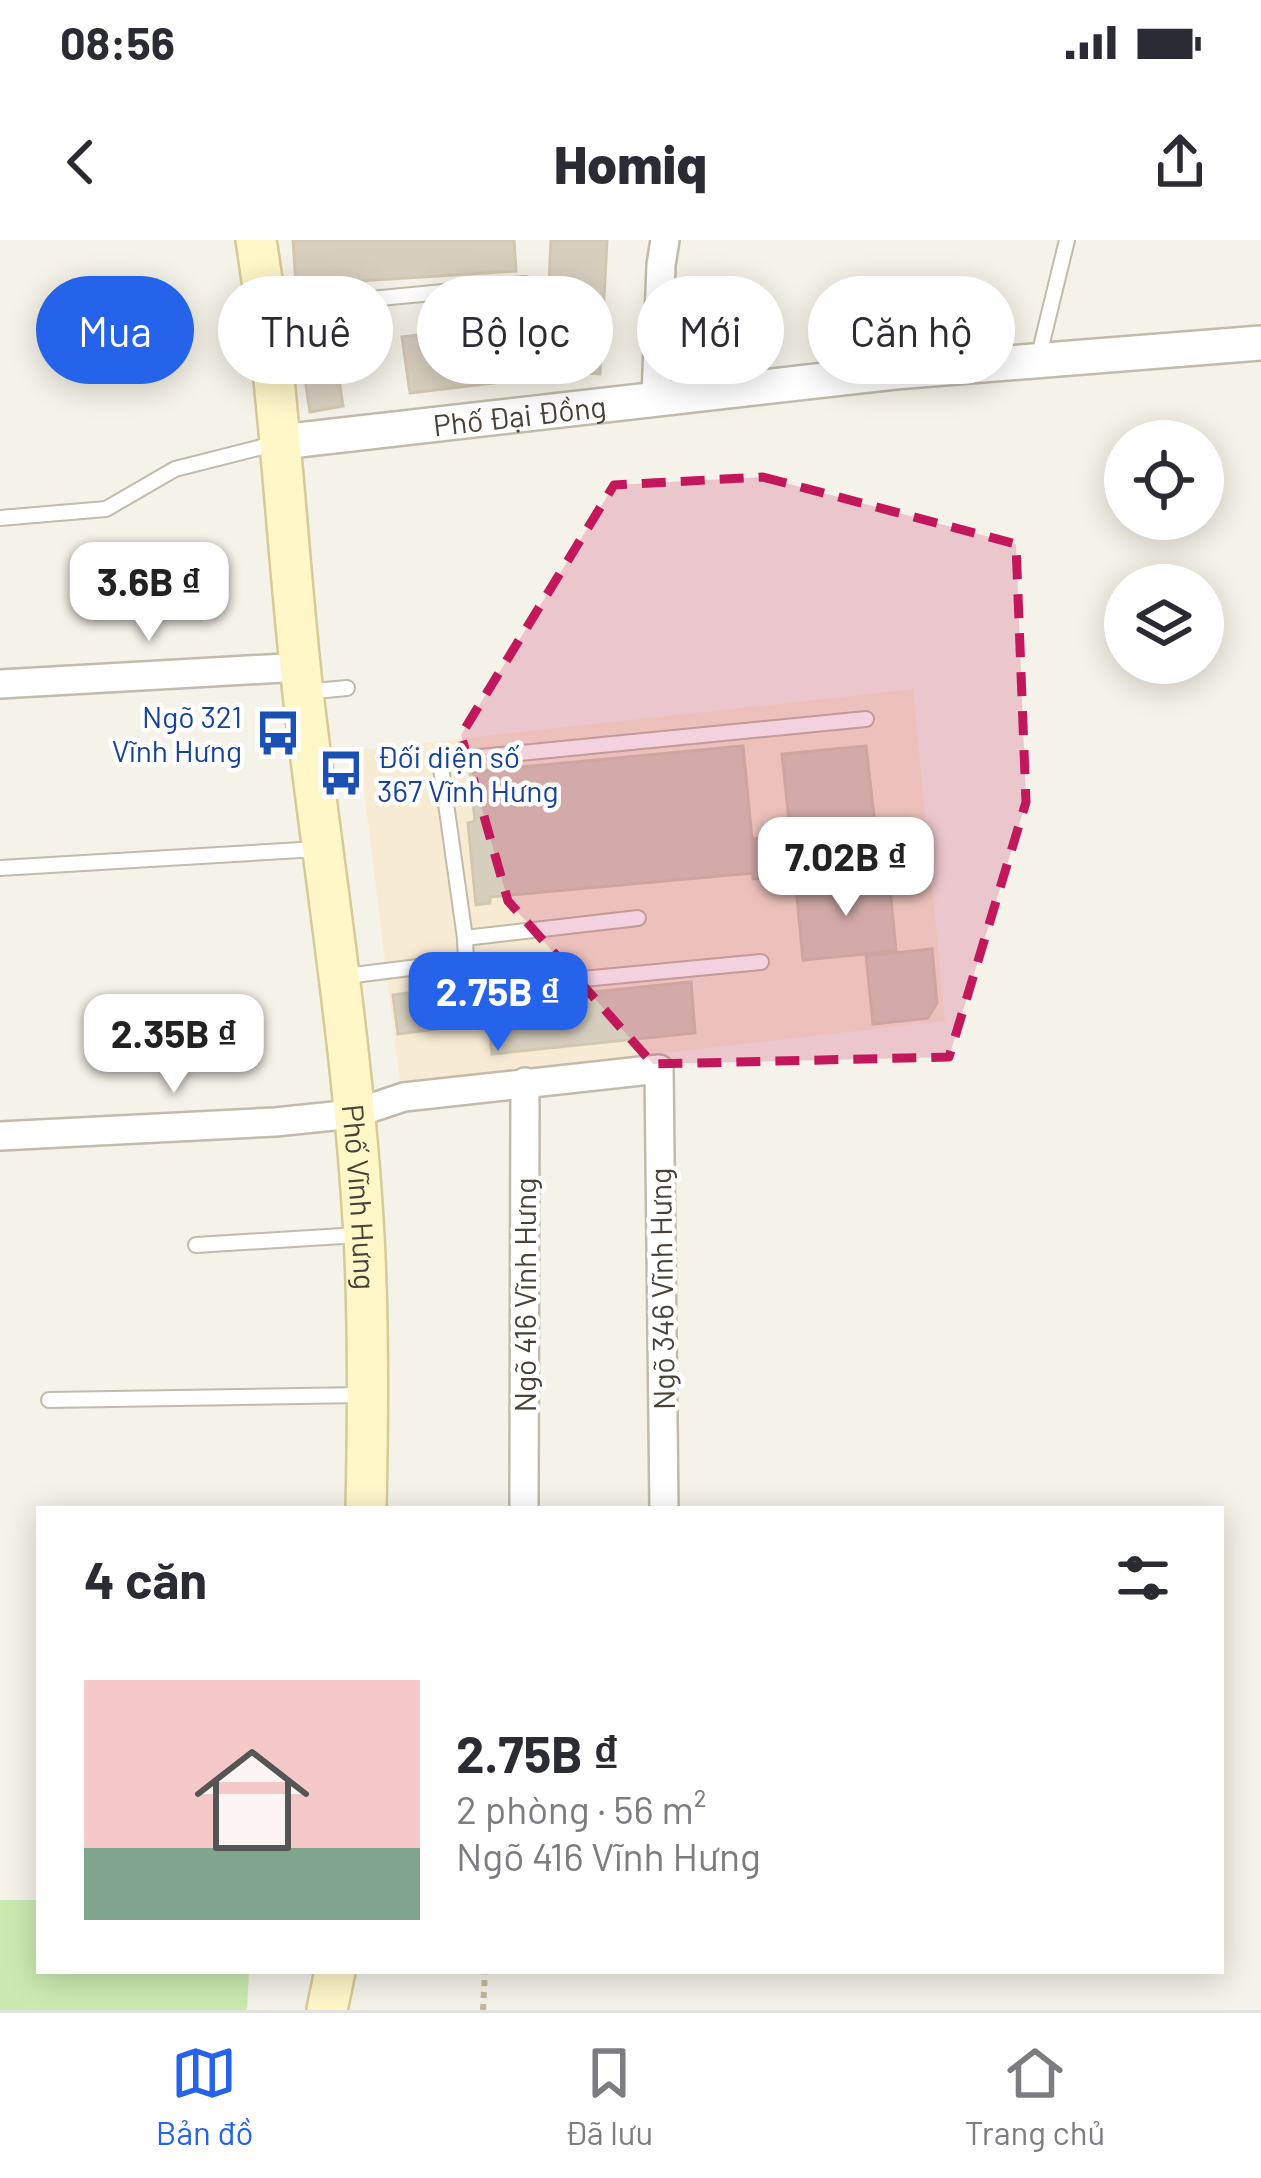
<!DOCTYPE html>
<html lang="vi">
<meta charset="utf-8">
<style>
:root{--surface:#fff;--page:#f7f7f7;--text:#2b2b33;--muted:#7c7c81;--line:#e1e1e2;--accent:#2563eb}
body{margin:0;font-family:Barlow,sans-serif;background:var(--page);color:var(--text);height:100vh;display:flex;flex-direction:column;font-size:45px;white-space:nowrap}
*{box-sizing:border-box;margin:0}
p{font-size:39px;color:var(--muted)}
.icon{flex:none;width:66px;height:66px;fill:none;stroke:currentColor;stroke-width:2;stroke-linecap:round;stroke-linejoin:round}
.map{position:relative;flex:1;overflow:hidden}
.panel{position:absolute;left:36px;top:1266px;width:1188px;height:468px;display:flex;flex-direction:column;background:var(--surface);border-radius:0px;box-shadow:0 6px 30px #0003}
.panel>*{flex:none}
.top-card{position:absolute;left:36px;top:36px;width:1191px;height:108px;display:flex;gap:24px}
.buttons{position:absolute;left:1104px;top:180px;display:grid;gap:24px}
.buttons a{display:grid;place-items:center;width:120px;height:120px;border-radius:50%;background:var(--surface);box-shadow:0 6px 30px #0003;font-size:60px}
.price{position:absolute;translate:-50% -102px;padding:0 27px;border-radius:24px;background:#fff;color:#222;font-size:39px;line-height:78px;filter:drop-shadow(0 3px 6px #0008)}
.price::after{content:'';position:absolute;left:50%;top:72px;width:36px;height:27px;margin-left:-18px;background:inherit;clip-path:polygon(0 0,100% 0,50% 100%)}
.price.active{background:var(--accent);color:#fff}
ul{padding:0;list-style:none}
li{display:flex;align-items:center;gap:36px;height:300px;padding:0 48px}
li span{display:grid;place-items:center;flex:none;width:336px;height:240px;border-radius:0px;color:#555}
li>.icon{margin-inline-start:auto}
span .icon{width:144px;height:144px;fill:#fffc;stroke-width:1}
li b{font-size:51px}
h2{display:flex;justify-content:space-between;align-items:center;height:144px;padding:0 48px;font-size:51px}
.pill{padding:0 42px;border-radius:54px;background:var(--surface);box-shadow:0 6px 30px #0003;font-size:42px;line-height:108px}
.pill.active{background:var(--accent);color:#fff}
.status{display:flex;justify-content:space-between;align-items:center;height:84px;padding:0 60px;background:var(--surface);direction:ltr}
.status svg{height:33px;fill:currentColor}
header{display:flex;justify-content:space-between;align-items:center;height:156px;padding:0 48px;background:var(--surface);font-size:54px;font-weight:800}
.tab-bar{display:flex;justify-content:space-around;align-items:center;height:168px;border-top:3px solid var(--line);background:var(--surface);font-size:33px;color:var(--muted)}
.tab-bar a{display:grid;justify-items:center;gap:6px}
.tab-bar .active{color:var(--accent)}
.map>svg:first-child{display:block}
.commercial{fill:#f7ebd4}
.green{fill:#cbeab0}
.building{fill:#d7cfbe;stroke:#d2c8b1;stroke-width:3}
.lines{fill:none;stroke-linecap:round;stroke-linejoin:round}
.service-casing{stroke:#c1bbab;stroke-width:18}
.minor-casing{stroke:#c1bbab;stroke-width:32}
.tertiary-casing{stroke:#c1bbab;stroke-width:38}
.secondary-casing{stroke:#d6cb97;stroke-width:44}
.path{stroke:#c3b99b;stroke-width:6;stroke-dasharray:6 6;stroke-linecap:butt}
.service{stroke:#fff;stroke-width:14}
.minor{stroke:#fff;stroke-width:27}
.tertiary{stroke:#fff;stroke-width:33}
.secondary{stroke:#fff7c8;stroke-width:39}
.marked{fill:#c2185b;fill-opacity:0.2;stroke:#c2185b;stroke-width:9;stroke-dasharray:24 15;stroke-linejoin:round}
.labels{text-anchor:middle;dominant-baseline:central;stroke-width:9;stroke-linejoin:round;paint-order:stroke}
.street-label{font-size:30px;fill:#494337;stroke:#fff}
.transit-label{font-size:30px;fill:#164399;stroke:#fff;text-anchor:end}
</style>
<div class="status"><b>08:56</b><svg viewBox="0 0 49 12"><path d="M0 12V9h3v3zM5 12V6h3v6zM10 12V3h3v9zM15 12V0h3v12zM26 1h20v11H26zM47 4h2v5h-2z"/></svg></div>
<header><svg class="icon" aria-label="back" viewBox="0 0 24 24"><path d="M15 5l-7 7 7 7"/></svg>Homiq<svg class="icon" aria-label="share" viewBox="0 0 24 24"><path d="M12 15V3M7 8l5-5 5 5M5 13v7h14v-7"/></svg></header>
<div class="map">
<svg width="1261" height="1770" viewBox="0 0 1261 1770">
<rect width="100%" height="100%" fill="#f5f2e9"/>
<path class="commercial" d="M913 449 945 781 400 843 359 510Z"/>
<path class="green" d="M0 1660H39V1731H249L247 1770H0Z"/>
<path class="building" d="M293 0H514L516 31 296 45Z
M551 0H607L600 134 545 130Z
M535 80 542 137 410 153 402 97Z
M330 82 343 166 310 172 297 87Z
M743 506 752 599 767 598 771 638 753 639V633L490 657V663L476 665 468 583 475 581 470 532Z
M866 506 879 619 794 628 782 514Z
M889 638 896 711 803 720 796 647Z
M932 709 937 763 928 778 873 784 866 716Z
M691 742 695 793 492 814 487 763Z
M431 750 435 789 398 794 393 755Z"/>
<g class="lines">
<g class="service-casing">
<path id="service" d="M267 69 525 44
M1038 119 1067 0
M895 132 898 94
M0 278 106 269 175 229 274 204
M304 452 347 448
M0 628 318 609
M465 698 638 678
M761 722 467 750 465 698 440 521 866 479
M346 736 466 721
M196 1005 359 995
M49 1160 362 1155"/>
</g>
<g class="minor-casing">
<path id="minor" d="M656 159 661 25 665 0
M0 444 301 427
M0 896 275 882 353 874 404 857 659 829 664 1269
M524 1269 525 842"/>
</g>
<g class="tertiary-casing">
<g id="tertiary">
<path id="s1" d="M281 202 895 132 1261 103"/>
</g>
</g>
<g class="secondary-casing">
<g id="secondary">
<path id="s2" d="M256 0C280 150 286 302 303 453 324 634 354 814 364 996 369 1087 368 1178 366 1269"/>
<path d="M327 1770 335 1731"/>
</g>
</g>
<path class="path" d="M483 1770 485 1731"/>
<use href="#service" class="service"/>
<use href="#minor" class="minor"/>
<use href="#tertiary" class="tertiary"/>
<use href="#secondary" class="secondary"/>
</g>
<path class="marked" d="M763 237 1016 304 1026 562 949 817 653 824 508 661 461 495 614 245Z"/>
<defs>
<g id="bus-bare" transform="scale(3.6)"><path d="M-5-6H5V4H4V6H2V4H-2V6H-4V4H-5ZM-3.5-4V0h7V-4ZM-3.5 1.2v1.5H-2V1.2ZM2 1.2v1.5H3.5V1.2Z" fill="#1a4fb4" stroke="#fff" stroke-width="2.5" paint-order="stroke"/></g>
</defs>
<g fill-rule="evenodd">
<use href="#bus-bare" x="278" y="493"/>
<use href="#bus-bare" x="341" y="533"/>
</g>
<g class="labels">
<g class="street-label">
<text stroke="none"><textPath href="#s1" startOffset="240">Phố Đại Đồng</textPath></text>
<text stroke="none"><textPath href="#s2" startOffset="963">Phố Vĩnh Hưng</textPath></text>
<text transform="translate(661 1049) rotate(-91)">Ngõ 346 Vĩnh Hưng</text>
<text transform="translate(524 1055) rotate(-90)">Ngõ 416 Vĩnh Hưng</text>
</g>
<g class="transit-label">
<text x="242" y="476">Ngõ 321<tspan x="242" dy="34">Vĩnh Hưng</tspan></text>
<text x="377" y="516" text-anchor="start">Đối diện số<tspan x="377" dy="34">367 Vĩnh Hưng</tspan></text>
</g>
</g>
</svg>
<div class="buttons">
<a><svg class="icon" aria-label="locate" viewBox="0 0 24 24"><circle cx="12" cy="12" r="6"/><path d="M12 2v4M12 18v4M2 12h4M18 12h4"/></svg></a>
<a><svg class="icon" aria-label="layers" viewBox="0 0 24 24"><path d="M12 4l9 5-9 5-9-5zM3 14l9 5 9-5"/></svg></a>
</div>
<b class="price" style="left:149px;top:404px">3.6B ₫</b>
<b class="price" style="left:846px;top:679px">7.02B ₫</b>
<b class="price active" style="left:498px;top:814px">2.75B ₫</b>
<b class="price" style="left:174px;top:856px">2.35B ₫</b>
<div class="top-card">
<a class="pill active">Mua</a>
<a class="pill">Thuê</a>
<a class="pill">Bộ lọc</a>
<a class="pill">Mới</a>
<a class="pill">Căn hộ</a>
</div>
<section class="panel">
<h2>4 căn<svg class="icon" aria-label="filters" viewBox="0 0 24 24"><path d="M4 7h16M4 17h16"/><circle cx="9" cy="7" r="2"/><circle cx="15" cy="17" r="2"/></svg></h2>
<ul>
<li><span style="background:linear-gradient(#f6c9c9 70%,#7fa58c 0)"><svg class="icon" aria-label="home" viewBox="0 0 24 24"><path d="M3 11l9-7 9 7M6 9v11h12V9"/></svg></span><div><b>2.75B ₫</b><p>2 phòng · 56 m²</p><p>Ngõ 416 Vĩnh Hưng</p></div></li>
</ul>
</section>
</div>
<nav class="tab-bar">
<a class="active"><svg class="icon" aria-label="map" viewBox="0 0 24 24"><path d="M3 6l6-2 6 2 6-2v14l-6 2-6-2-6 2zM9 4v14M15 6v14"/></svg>Bản đồ</a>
<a><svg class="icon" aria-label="saved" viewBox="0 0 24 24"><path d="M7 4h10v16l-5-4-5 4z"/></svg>Đã lưu</a>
<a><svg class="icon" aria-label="home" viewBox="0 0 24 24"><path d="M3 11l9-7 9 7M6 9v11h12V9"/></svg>Trang chủ</a>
</nav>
